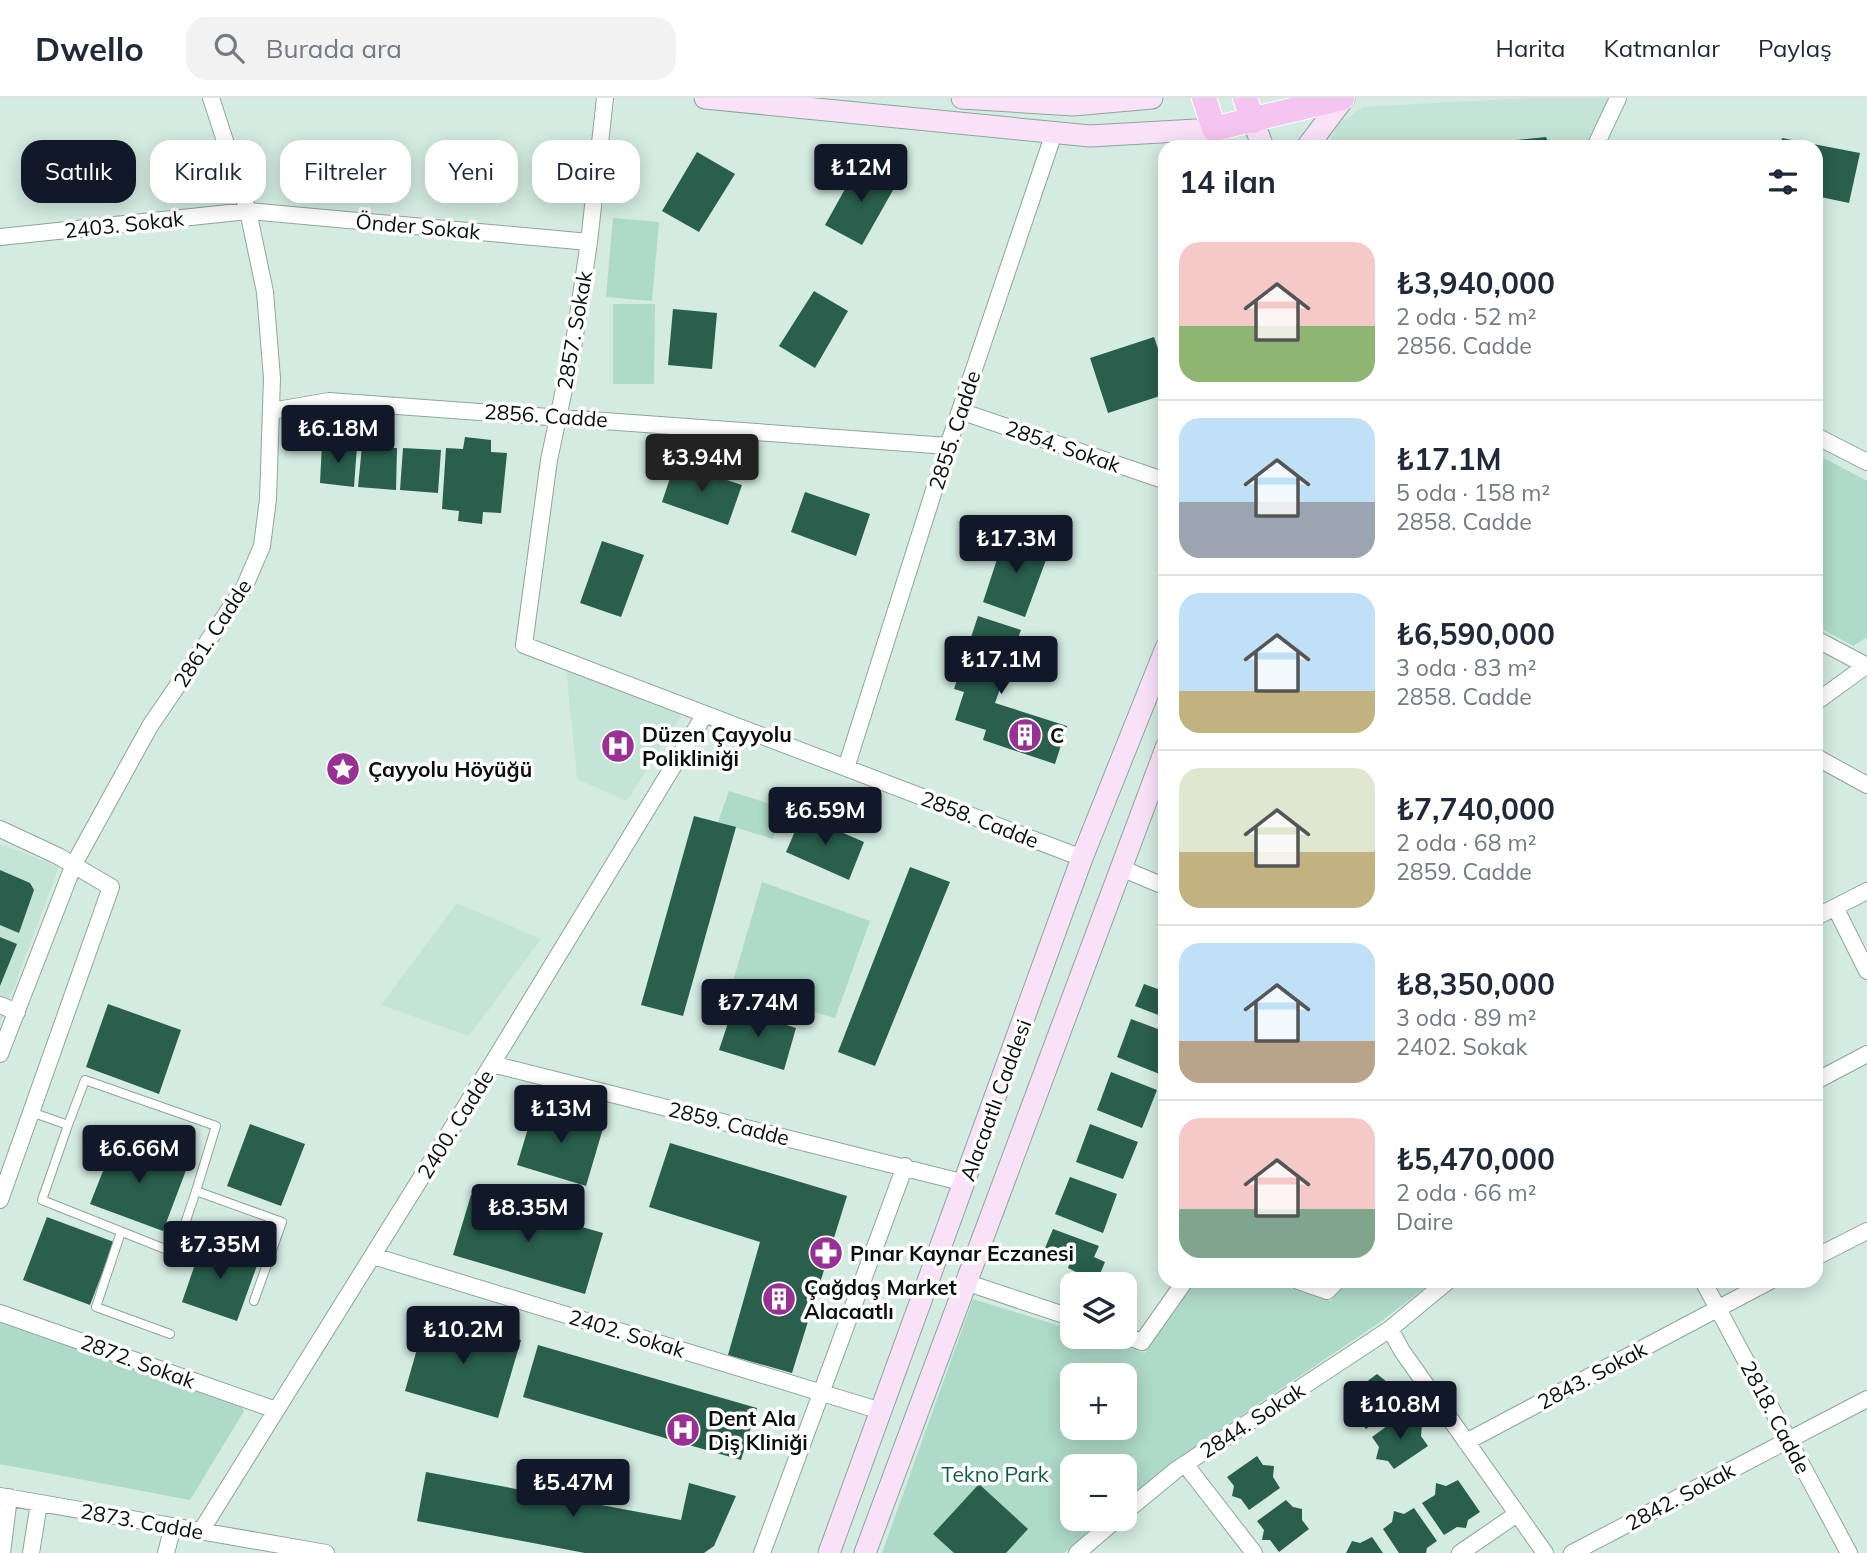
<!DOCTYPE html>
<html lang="tr">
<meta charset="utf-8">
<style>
:root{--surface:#fff;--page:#f2f2f3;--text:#1f2937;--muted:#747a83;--line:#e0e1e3;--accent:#111827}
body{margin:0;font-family:Mulish,sans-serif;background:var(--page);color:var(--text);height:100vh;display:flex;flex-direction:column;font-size:26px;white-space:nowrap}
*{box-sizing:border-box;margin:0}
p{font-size:23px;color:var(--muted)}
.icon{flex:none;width:38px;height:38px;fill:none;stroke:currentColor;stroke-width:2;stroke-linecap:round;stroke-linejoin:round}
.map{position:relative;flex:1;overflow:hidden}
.panel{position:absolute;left:1158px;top:42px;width:665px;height:1148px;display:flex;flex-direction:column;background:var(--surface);border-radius:21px;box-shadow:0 4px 18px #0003}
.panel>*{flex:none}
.guide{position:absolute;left:21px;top:42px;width:665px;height:63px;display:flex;gap:14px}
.fabs{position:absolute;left:1060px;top:1174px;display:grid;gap:14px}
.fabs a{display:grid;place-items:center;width:77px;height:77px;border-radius:14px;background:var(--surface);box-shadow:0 4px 18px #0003;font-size:35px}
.price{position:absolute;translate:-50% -60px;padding:0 16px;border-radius:7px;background:var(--accent);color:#fff;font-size:23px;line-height:46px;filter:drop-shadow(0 2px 4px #0008)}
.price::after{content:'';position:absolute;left:50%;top:42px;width:21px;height:16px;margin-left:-10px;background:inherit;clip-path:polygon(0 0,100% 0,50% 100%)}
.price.on{background:#222;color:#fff}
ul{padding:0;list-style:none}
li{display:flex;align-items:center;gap:21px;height:175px;padding:0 21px}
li+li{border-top:2px solid var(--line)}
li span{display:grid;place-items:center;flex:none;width:196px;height:140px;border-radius:21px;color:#555}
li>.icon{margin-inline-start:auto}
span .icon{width:84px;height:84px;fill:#fffc;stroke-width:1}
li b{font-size:30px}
h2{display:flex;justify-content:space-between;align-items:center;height:84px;padding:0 21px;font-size:30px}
.chip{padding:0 24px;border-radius:21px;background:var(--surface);box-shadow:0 4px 18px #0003;font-size:24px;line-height:63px}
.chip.on{background:var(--accent);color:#fff}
header{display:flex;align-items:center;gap:42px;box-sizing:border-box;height:98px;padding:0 35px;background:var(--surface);border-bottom:2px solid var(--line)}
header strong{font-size:33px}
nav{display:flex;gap:38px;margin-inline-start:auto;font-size:24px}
.search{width:490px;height:63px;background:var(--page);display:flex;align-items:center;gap:18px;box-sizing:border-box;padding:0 24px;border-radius:21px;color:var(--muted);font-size:26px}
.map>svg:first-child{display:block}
.built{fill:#c3e4d6}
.green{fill:#aedac8;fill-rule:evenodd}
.building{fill:#295f4c}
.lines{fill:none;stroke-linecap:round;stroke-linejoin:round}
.service-casing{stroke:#8ea59c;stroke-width:10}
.minor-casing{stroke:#8ea59c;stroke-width:18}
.secondary-casing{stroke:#8ea59c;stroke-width:23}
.primary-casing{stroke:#fff;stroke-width:26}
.service{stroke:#fff;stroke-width:8}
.minor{stroke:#fff;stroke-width:16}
.secondary{stroke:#f9e2f8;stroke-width:21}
.primary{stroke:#f4c5f0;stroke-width:24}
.labels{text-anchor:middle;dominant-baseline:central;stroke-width:7;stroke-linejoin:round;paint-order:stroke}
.street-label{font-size:21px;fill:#08100d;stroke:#fff}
.poi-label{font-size:21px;font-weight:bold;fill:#08100d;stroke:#fff;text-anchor:start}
.park-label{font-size:21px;fill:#125944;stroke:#fff}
</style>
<header>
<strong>Dwello</strong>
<div class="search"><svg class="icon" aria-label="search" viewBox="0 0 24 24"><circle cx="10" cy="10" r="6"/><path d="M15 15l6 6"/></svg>Burada ara</div>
<nav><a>Harita</a><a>Katmanlar</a><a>Paylaş</a></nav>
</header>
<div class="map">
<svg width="1867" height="1455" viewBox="0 0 1867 1455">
<rect width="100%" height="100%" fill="#d3ebe1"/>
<path class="built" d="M1533 0H1615L1591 49H1327L1339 26 1363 9Z
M566 571 683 614 627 703 577 681Z
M0 746 59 769 0 926Z
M457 805 541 841 469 938 381 907Z"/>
<path class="green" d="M613 120 659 124 652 203 606 199Z
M613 206H655L654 286H613Z
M1816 356 1867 383V539L1853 548 1817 528Z
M729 693 783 710 773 741 718 724Z
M762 784 870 823 835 920 731 890Z
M1195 1183H1268L1330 1203 1348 1183H1434L1380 1224 1199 1346 1125 1405V1368H1073V1421H1106L1064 1455H882L973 1201 1073 1232V1239H1095L1145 1255ZM1073 1278H1125V1330H1073Z
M0 1217 237 1297 244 1313 190 1402 0 1366Z"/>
<path class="building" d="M1546 39 1548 44 1565 49H1449Z
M1782 40 1860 55 1849 105 1816 98V49H1780Z
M697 54 735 76 699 134 662 113Z
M859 66 897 85 862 147 825 127Z
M814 193 848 213 815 270 779 248Z
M673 211 717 215 712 271 668 267Z
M1154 239 1166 274V296L1108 315 1090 260Z
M465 339 491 342V354L507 355 501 415 483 414 482 426 458 423 459 413 442 411 446 350 463 351Z
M322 345 357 348 354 389 320 385Z
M362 348 397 350 396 392 358 389Z
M403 350 441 352 438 395 400 392Z
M675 365 742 387 728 427 662 404Z
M805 394 870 416 856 458 791 434Z
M1005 437 1050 451 1025 519 983 504Z
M602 443 644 457 621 519 580 505Z
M978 518 1021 532 995 605 1067 628 1055 666 983 642 986 632 955 622 964 594 954 591Z
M802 717 864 744 849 782 786 754Z
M694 718 736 729 683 918 641 907Z
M910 769 950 784 875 968 838 954Z
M0 772 30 785 34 792 19 835 0 827Z
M0 839 17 846 0 888Z
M1144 886 1166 894V920L1135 908Z
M108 906 181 932 159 996 86 969Z
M733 910 796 930 784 972 719 952Z
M1131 921 1166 934V967L1162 977 1117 959Z
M1111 974 1157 992 1142 1030 1097 1012Z
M535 1007 604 1027 586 1088 517 1067Z
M250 1026 305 1046 281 1108 227 1088Z
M1090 1026 1138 1044 1123 1081 1076 1064Z
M116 1040 188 1067 163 1133 90 1106Z
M670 1045 847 1098 792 1275 728 1257 760 1144 649 1109Z
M1070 1079 1117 1096 1103 1135 1055 1116Z
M471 1097 603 1135 585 1196 453 1157Z
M47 1119 114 1144 90 1207 23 1182Z
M1053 1131 1099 1148 1094 1159 1105 1164 1096 1186H1073V1203L1066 1201 1076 1174 1068 1170 1071 1161 1045 1150Z
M203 1143 259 1162 237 1223 182 1204Z
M427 1216 521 1242 498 1320 405 1293Z
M538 1247 757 1310 741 1362 523 1299Z
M1377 1276 1392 1288V1295L1398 1306 1366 1331 1358 1321 1351 1318 1354 1311 1346 1299Z
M1405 1315 1413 1325 1422 1327 1421 1338 1428 1348 1394 1371 1388 1363 1376 1361 1379 1349 1372 1339Z
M1257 1358 1263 1367 1274 1368 1273 1379 1280 1390 1249 1412 1241 1401 1232 1398 1234 1388 1227 1379Z
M426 1374 681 1422 689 1385 736 1398 714 1448 704 1455H585L417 1423Z
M1458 1382 1480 1414 1468 1422 1466 1430 1457 1429 1444 1437 1422 1405 1435 1397 1436 1385 1446 1388Z
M979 1386 1028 1431 1006 1455H954L933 1436Z
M1286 1402 1293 1409 1302 1411V1422L1309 1431 1279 1454 1270 1442H1262L1264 1432 1257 1423Z
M1414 1410 1437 1443 1427 1450 1426 1455H1399L1383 1431 1392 1424 1394 1413 1404 1416Z
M1372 1439 1383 1455H1346L1352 1443 1360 1445Z"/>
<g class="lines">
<g class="service-casing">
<path id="service" d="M31 1014 68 1027 85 982 216 1028 196 1093 282 1124 254 1203
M68 1027 42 1102 175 1155 196 1093
M121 1134 96 1209 170 1236"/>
</g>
<g class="minor-casing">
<path id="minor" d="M605 0 589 144 574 244 549 362 524 547 1082 760
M1595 49 1618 0
M0 139 248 113 589 144
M271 313 329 303 948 348
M960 313 1166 383
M1816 338 1867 364
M1816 541 1867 568
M1816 604 1867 567
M1816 659 1867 687
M846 670 948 348 1054 35
M0 731 58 758 111 789 0 1102
M1121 770 1166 789
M1836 811 1867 873
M1816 819 1867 793
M0 907 17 914
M0 956 74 766 150 628 244 490 262 448 268 401 272 280 265 194 248 113 211 0
M492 966 965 1085
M1816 983 1867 956
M373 1158 881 1313
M1816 1159 1867 1133
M1298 1183 1327 1193 1337 1183
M1703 1183 1849 1455
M965 1184 1073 1220
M0 1215 276 1312
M1390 1231 1402 1253 1545 1455
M1125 1238 1142 1244 1185 1183
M1466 1344 1770 1183
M1185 1366 1254 1455
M0 1398 326 1455
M1125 1414 1176 1372 1390 1231 1448 1183
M201 1433 492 966 705 616
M2 1455 9 1399
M31 1455 39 1405
M166 1455 173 1428
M762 1455 905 1068
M1077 1455 1117 1421
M1460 1455 1517 1416
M1572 1455 1867 1301"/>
</g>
<g class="secondary-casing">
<path id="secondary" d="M705 0 1090 38 1214 31 1220 49
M962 0 1073 7 1152 0
M1253 23 1263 49
M1307 49 1344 0
M829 1455 1082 760 1166 550
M865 1455 1166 650"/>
</g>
<g class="primary-casing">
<path id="primary" d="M1204 0 1214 31 1342 0
M1245 0 1253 23"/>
</g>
<use href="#service" class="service"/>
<use href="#minor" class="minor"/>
<use href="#secondary" class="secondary"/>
<use href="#primary" class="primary"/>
</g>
<defs>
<g id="building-disc" transform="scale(1.75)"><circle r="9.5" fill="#993195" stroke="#fff"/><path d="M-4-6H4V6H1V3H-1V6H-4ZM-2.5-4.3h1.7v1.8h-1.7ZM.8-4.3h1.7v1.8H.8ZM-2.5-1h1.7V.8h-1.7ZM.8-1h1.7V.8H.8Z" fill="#fff"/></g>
<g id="hospital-disc" transform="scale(1.75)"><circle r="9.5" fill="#993195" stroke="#fff"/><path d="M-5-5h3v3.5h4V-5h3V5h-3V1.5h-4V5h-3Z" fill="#fff"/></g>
<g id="sight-disc" transform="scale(1.75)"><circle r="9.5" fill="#993195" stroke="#fff"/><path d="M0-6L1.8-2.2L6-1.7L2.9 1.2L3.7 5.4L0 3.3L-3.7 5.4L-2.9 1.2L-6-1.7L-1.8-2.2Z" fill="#fff"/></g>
<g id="pharmacy-disc" transform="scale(1.75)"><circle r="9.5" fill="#993195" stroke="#fff"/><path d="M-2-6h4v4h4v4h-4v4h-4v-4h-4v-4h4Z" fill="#fff"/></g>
</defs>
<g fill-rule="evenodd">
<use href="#building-disc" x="1025" y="637"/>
<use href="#hospital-disc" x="618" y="648"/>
<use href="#sight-disc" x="343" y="671"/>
<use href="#pharmacy-disc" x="826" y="1155"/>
<use href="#building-disc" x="779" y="1201"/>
<use href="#hospital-disc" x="683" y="1332"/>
</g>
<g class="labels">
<g class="street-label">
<text transform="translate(124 126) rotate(-6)">2403. Sokak</text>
<text transform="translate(418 128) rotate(5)">Önder Sokak</text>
<text transform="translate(574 232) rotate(-80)">2857. Sokak</text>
<text transform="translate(546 317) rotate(4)">2856. Cadde</text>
<text transform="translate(954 332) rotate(-72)">2855. Cadde</text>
<text transform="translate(1063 348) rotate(19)">2854. Sokak</text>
<text transform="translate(212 535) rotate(-57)">2861. Cadde</text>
<text transform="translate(980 721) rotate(21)">2858. Cadde</text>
<text transform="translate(995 1002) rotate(-70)">Alacaatlı Caddesi</text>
<text transform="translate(729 1025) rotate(14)">2859. Cadde</text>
<text transform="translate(455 1026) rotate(-58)">2400. Cadde</text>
<text transform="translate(627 1235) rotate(17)">2402. Sokak</text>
<text transform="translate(138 1263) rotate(20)">2872. Sokak</text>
<text transform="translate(1592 1277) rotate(-28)">2843. Sokak</text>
<text transform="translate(1776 1319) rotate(62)">2818. Cadde</text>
<text transform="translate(1252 1322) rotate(-33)">2844. Sokak</text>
<text transform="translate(1680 1398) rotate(-28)">2842. Sokak</text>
<text transform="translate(142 1423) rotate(10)">2873. Cadde</text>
</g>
<g class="poi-label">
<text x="642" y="636">Düzen Çayyolu<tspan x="642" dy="24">Polikliniği</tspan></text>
<text x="1050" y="637">C</text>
<text x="368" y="671">Çayyolu Höyüğü</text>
<text x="850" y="1155">Pınar Kaynar Eczanesi</text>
<text x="804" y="1189">Çağdaş Market<tspan x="804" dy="24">Alacaatlı</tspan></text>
<text x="708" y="1320">Dent Ala<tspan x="708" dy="24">Diş Kliniği</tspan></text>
</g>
<g class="park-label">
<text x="995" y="1376">Tekno Park</text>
</g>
</g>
</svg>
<div class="fabs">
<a><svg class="icon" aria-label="layers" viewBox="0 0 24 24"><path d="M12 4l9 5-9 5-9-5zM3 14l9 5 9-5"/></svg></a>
<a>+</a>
<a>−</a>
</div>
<b class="price" style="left:861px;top:106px">₺12M</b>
<b class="price" style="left:338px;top:367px">₺6.18M</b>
<b class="price on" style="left:702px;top:396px">₺3.94M</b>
<b class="price" style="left:1016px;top:477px">₺17.3M</b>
<b class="price" style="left:1001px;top:598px">₺17.1M</b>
<b class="price" style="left:825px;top:749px">₺6.59M</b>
<b class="price" style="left:758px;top:941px">₺7.74M</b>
<b class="price" style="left:561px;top:1047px">₺13M</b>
<b class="price" style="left:139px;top:1087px">₺6.66M</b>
<b class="price" style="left:528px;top:1146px">₺8.35M</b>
<b class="price" style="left:220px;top:1183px">₺7.35M</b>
<b class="price" style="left:463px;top:1268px">₺10.2M</b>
<b class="price" style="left:1400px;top:1343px">₺10.8M</b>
<b class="price" style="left:573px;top:1421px">₺5.47M</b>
<div class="guide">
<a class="chip on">Satılık</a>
<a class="chip">Kiralık</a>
<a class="chip">Filtreler</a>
<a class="chip">Yeni</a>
<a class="chip">Daire</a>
</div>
<section class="panel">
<h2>14 ilan<svg class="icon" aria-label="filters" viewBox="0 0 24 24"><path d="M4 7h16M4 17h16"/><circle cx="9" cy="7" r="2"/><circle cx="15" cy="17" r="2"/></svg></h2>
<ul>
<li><span style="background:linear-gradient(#f6c9c9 60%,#8fb573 0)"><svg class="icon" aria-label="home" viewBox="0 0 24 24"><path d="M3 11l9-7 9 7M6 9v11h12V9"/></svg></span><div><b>₺3,940,000</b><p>2 oda · 52 m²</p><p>2856. Cadde</p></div></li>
<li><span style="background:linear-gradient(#bfe0f5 60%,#9aa5b1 0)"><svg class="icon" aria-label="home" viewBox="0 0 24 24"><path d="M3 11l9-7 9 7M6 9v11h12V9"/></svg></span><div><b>₺17.1M</b><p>5 oda · 158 m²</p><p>2858. Cadde</p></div></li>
<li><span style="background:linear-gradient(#bfe0f5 70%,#c2b280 0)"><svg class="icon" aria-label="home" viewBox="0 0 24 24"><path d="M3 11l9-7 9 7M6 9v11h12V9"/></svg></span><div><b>₺6,590,000</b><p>3 oda · 83 m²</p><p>2858. Cadde</p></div></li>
<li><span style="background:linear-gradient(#dfe7d0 60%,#c2b280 0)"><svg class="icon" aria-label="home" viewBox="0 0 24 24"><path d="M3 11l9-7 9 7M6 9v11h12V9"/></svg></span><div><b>₺7,740,000</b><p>2 oda · 68 m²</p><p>2859. Cadde</p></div></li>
<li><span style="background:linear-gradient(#bfe0f5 70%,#b9a48a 0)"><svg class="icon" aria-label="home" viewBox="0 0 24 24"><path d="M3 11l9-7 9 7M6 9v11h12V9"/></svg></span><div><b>₺8,350,000</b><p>3 oda · 89 m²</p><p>2402. Sokak</p></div></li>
<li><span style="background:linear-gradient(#f6c9c9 65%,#7fa58c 0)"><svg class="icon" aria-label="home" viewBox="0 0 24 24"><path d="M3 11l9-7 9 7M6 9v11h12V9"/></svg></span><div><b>₺5,470,000</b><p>2 oda · 66 m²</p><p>Daire</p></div></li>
</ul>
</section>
</div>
